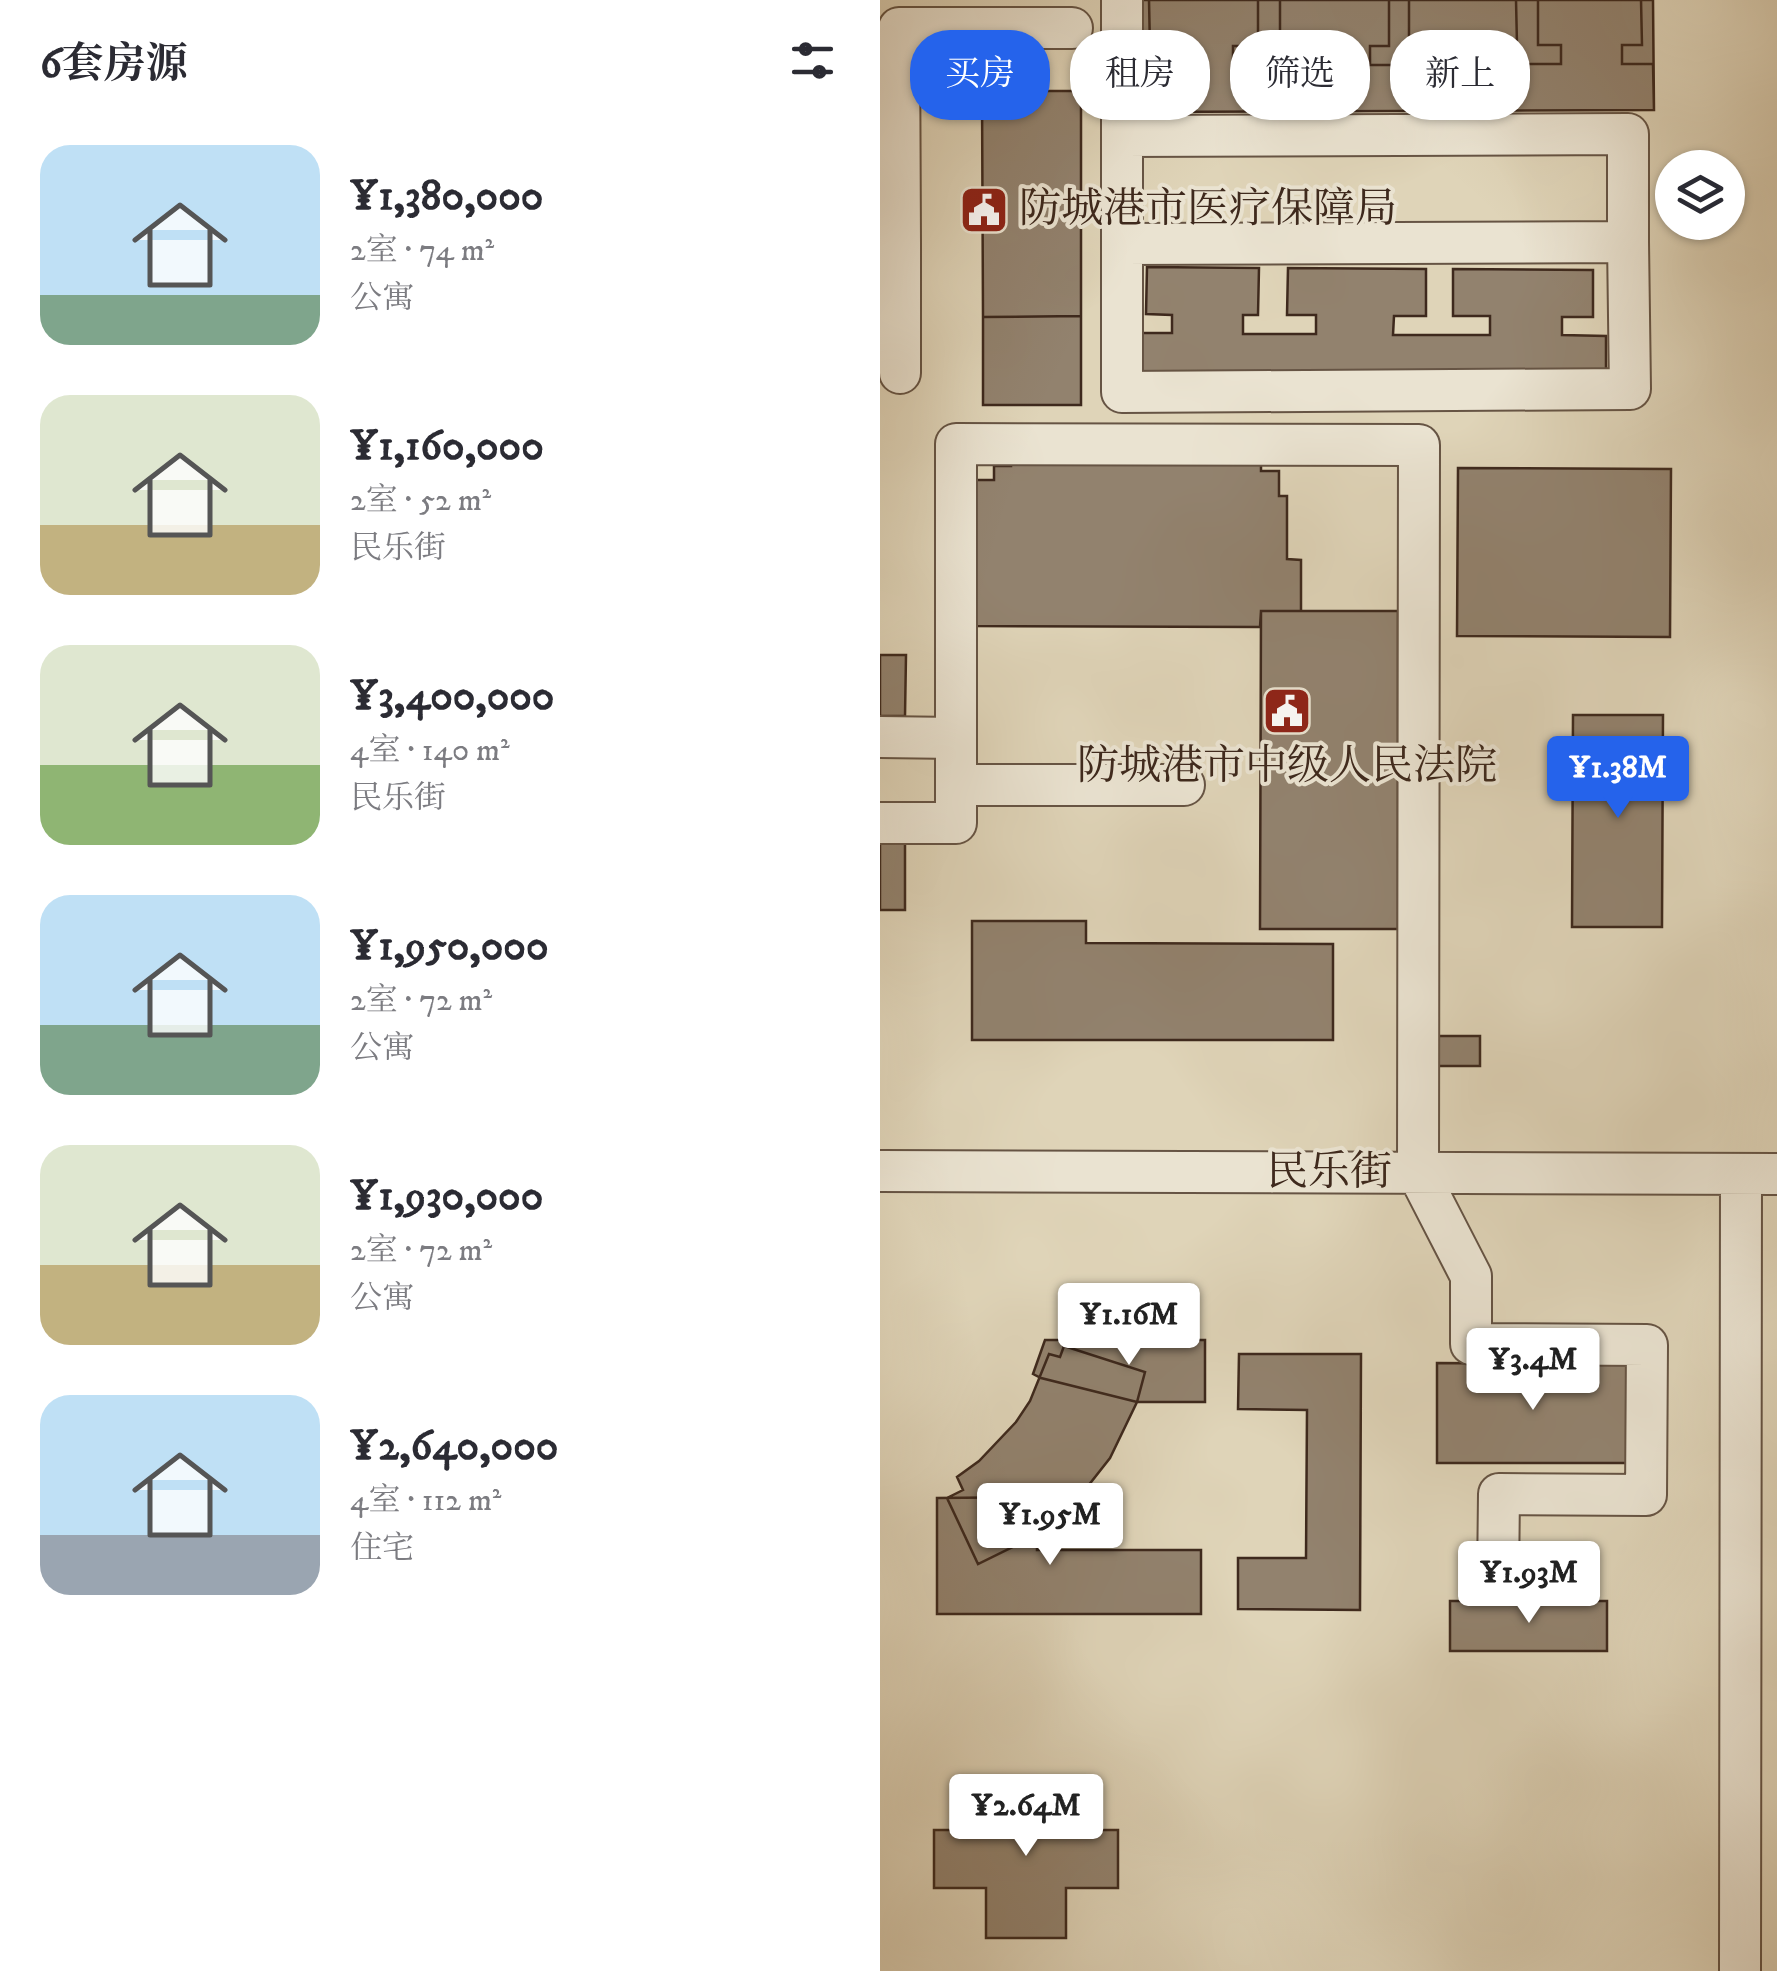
<!DOCTYPE html>
<html lang="zh">
<meta charset="utf-8">
<style>
:root{--surface:#fff;--page:#f7f7f7;--text:#2b2b33;--muted:#7c7c81;--accent:#2563eb}
body{margin:0;font-family:"IM FELL DW Pica","Noto Serif SC",serif;background:var(--page);color:var(--text);height:100vh;display:flex;flex-direction:column;font-size:38px;white-space:nowrap}
*{box-sizing:border-box;margin:0}
p{font-size:32px;color:var(--muted)}
.icon{flex:none;width:55px;height:55px;fill:none;stroke:currentColor;stroke-width:2;stroke-linecap:round;stroke-linejoin:round}
.map{position:relative;flex:1;overflow:hidden}
.drawer{display:flex;flex-direction:column;background:var(--surface);width:880px}
.drawer>*{flex:none}
.top-card{position:absolute;left:30px;top:30px;width:715px;height:90px;display:flex;gap:20px}
.tools{position:absolute;left:775px;top:150px;display:grid;gap:20px}
.tools a{display:grid;place-items:center;width:90px;height:90px;border-radius:50%;background:var(--surface);box-shadow:0 2px 8px #0004;font-size:50px}
.price{position:absolute;translate:-50% -85px;padding:0 22px;border-radius:10px;background:#fff;color:#222;font-size:32px;line-height:65px;filter:drop-shadow(0 2px 5px #0008)}
.price::after{content:'';position:absolute;left:50%;top:60px;width:30px;height:22px;margin-left:-15px;background:inherit;clip-path:polygon(0 0,100% 0,50% 100%)}
.price.on{background:var(--accent);color:#fff}
ul{padding:0;list-style:none}
li{display:flex;align-items:center;gap:30px;height:250px;padding:0 40px}
li span{display:grid;place-items:center;flex:none;width:280px;height:200px;border-radius:30px;color:#555}
li>.icon{margin-inline-start:auto}
span .icon{width:120px;height:120px;fill:#fffc;stroke-width:1}
li b{font-size:42px}
h2{display:flex;justify-content:space-between;align-items:center;height:120px;padding:0 40px;font-size:42px}
.tag{padding:0 35px;border-radius:40px;background:var(--surface);box-shadow:0 2px 8px #0004;font-size:35px;line-height:90px}
.tag.on{background:var(--accent);color:#fff}
main{display:flex;flex:1;min-height:0}
.map>svg:first-child{display:block}
.building{fill:#92826e;stroke:#3e291d;stroke-width:2.5}
.lines{fill:none;stroke-linecap:round;stroke-linejoin:round}
.minor-casing{stroke:#665444;stroke-width:44}
.minor{stroke:#eae3d1;stroke-width:40}
.labels{text-anchor:middle;dominant-baseline:central;stroke-width:8;stroke-linejoin:round;paint-order:stroke}
.poi-label{font-size:42px;fill:#3e291d;stroke:#eae3d1;text-anchor:start}
.street-label{font-size:42px;fill:#3e291d;stroke:#eae3d1}
</style>
<main>
<section class="drawer">
<h2>6套房源<svg class="icon" aria-label="filters" viewBox="0 0 24 24"><path d="M4 7h16M4 17h16"/><circle cx="9" cy="7" r="2"/><circle cx="15" cy="17" r="2"/></svg></h2>
<ul>
<li><span style="background:linear-gradient(#bfe0f5 75%,#7fa58c 0)"><svg class="icon" aria-label="home" viewBox="0 0 24 24"><path d="M3 11l9-7 9 7M6 9v11h12V9"/></svg></span><div><b>¥1,380,000</b><p>2室 · 74 m²</p><p>公寓</p></div></li>
<li><span style="background:linear-gradient(#dfe7d0 65%,#c2b280 0)"><svg class="icon" aria-label="home" viewBox="0 0 24 24"><path d="M3 11l9-7 9 7M6 9v11h12V9"/></svg></span><div><b>¥1,160,000</b><p>2室 · 52 m²</p><p>民乐街</p></div></li>
<li><span style="background:linear-gradient(#dfe7d0 60%,#8fb573 0)"><svg class="icon" aria-label="home" viewBox="0 0 24 24"><path d="M3 11l9-7 9 7M6 9v11h12V9"/></svg></span><div><b>¥3,400,000</b><p>4室 · 140 m²</p><p>民乐街</p></div></li>
<li><span style="background:linear-gradient(#bfe0f5 65%,#7fa58c 0)"><svg class="icon" aria-label="home" viewBox="0 0 24 24"><path d="M3 11l9-7 9 7M6 9v11h12V9"/></svg></span><div><b>¥1,950,000</b><p>2室 · 72 m²</p><p>公寓</p></div></li>
<li><span style="background:linear-gradient(#dfe7d0 60%,#c2b280 0)"><svg class="icon" aria-label="home" viewBox="0 0 24 24"><path d="M3 11l9-7 9 7M6 9v11h12V9"/></svg></span><div><b>¥1,930,000</b><p>2室 · 72 m²</p><p>公寓</p></div></li>
<li><span style="background:linear-gradient(#bfe0f5 70%,#9aa5b1 0)"><svg class="icon" aria-label="home" viewBox="0 0 24 24"><path d="M3 11l9-7 9 7M6 9v11h12V9"/></svg></span><div><b>¥2,640,000</b><p>4室 · 112 m²</p><p>住宅</p></div></li>
</ul>
</section>
<div class="map">
<svg width="897" height="1971" viewBox="0 0 897 1971">
<rect width="100%" height="100%" fill="#dfd4b8"/>
<filter id="stains"><feTurbulence type="fractalNoise" baseFrequency=".002" numOctaves="4"/><feColorMatrix values="0 0 0 0 .2 0 0 0 0 .09 0 0 0 0 .02 0 0 0 .5 -.17"/></filter>
<radialGradient id="worn" r=".72"><stop offset=".6" stop-color="#630" stop-opacity="0"/><stop offset="1" stop-color="#630" stop-opacity=".3"/></radialGradient>
<path class="building" d="M255 0H773L774 110 256 112Z
M269 0H378V46H353V65H425V46H400V0H509V46H490V65H553V46H529V0H636L637 45H617V64H681V45H658V0H761L762 45H742V64H773L774 110 256 112 255 66H293V47H270Z
M102 91H201V316L103 317Z
M267 267 379 268 378 315H363V334H436V315H407L408 268 546 269V316H514L513 335H610V316H573V269L713 270V317H682V335L726 336V383L257 380V333H292V315L266 314Z
M201 316V405H103V317Z
M131 452 381 453V471H399V496H407V559L421 560V611H381L380 627 91 626V480H114V466H131Z
M578 468 791 469 790 637 577 636Z
M381 611H518V929H380Z
M0 655H26L25 716H0Z
M693 715H783L782 927H692Z
M0 842H25V910H0Z
M92 921H206V943L453 944V1040H92Z
M550 1036H600V1066H550Z
M165 1340H325V1402H257L161 1378 153 1374Z
M184 1346 265 1372 257 1402 230 1458 193 1505 149 1539 98 1564 67 1498 83 1490 77 1477 99 1461 136 1422 150 1401 169 1354 180 1357Z
M359 1354H481L480 1610 358 1609V1558H426L427 1410 358 1409Z
M557 1363 749 1364V1463H557Z
M157 1497V1550H321V1614H57V1498Z
M570 1601H727V1651H570Z
M106 1781H185V1830H238V1888H186V1938H106V1888H54V1830H106Z"/>
<g class="lines">
<g class="minor-casing">
<path id="minor" d="M242 0V392L750 389 748 242
M242 136 748 134V242L242 244
M0 243H20L19 28H192
M20 243V373
M0 737 76 738
M76 785H304
M0 823H76V444L539 445 538 1173 591 1276V1344L767 1345 766 1495 619 1494 618 1580
M0 1171 897 1174
M860 1971 861 1174"/>
</g>
<use href="#minor" class="minor"/>
</g>
<defs>
<g id="civic-square" transform="scale(2.5)"><rect x="-9" y="-9" width="18" height="18" rx="4" fill="#8f2418" stroke="#eae3d1"/><path d="M-.6-6.5H3V-4.5H.6V-3L4-1V1h2V6H-6V1h2V-1L-.6-3ZM-1.2 2.5V6h2.4V2.5Z" fill="#fff"/></g>
</defs>
<g fill-rule="evenodd">
<use href="#civic-square" x="104" y="210"/>
<use href="#civic-square" x="407" y="711"/>
</g>
<g class="labels">
<g class="poi-label">
<text x="139" y="210">防城港市医疗保障局</text>
<text x="407" y="767" text-anchor="middle">防城港市中级人民法院</text>
</g>
<g class="street-label">
<text x="449" y="1173">民乐街</text>
</g>
</g>
<rect width="100%" height="100%" filter="url(#stains)"/>
<rect width="100%" height="100%" fill="url(#worn)"/>
</svg>
<div class="tools">
<a><svg class="icon" aria-label="layers" viewBox="0 0 24 24"><path d="M12 4l9 5-9 5-9-5zM3 14l9 5 9-5"/></svg></a>
</div>
<b class="price on" style="left:738px;top:821px">¥1.38M</b>
<b class="price" style="left:249px;top:1368px">¥1.16M</b>
<b class="price" style="left:653px;top:1413px">¥3.4M</b>
<b class="price" style="left:170px;top:1568px">¥1.95M</b>
<b class="price" style="left:649px;top:1626px">¥1.93M</b>
<b class="price" style="left:146px;top:1859px">¥2.64M</b>
<div class="top-card">
<a class="tag on">买房</a>
<a class="tag">租房</a>
<a class="tag">筛选</a>
<a class="tag">新上</a>
</div>
</div>
</main>
